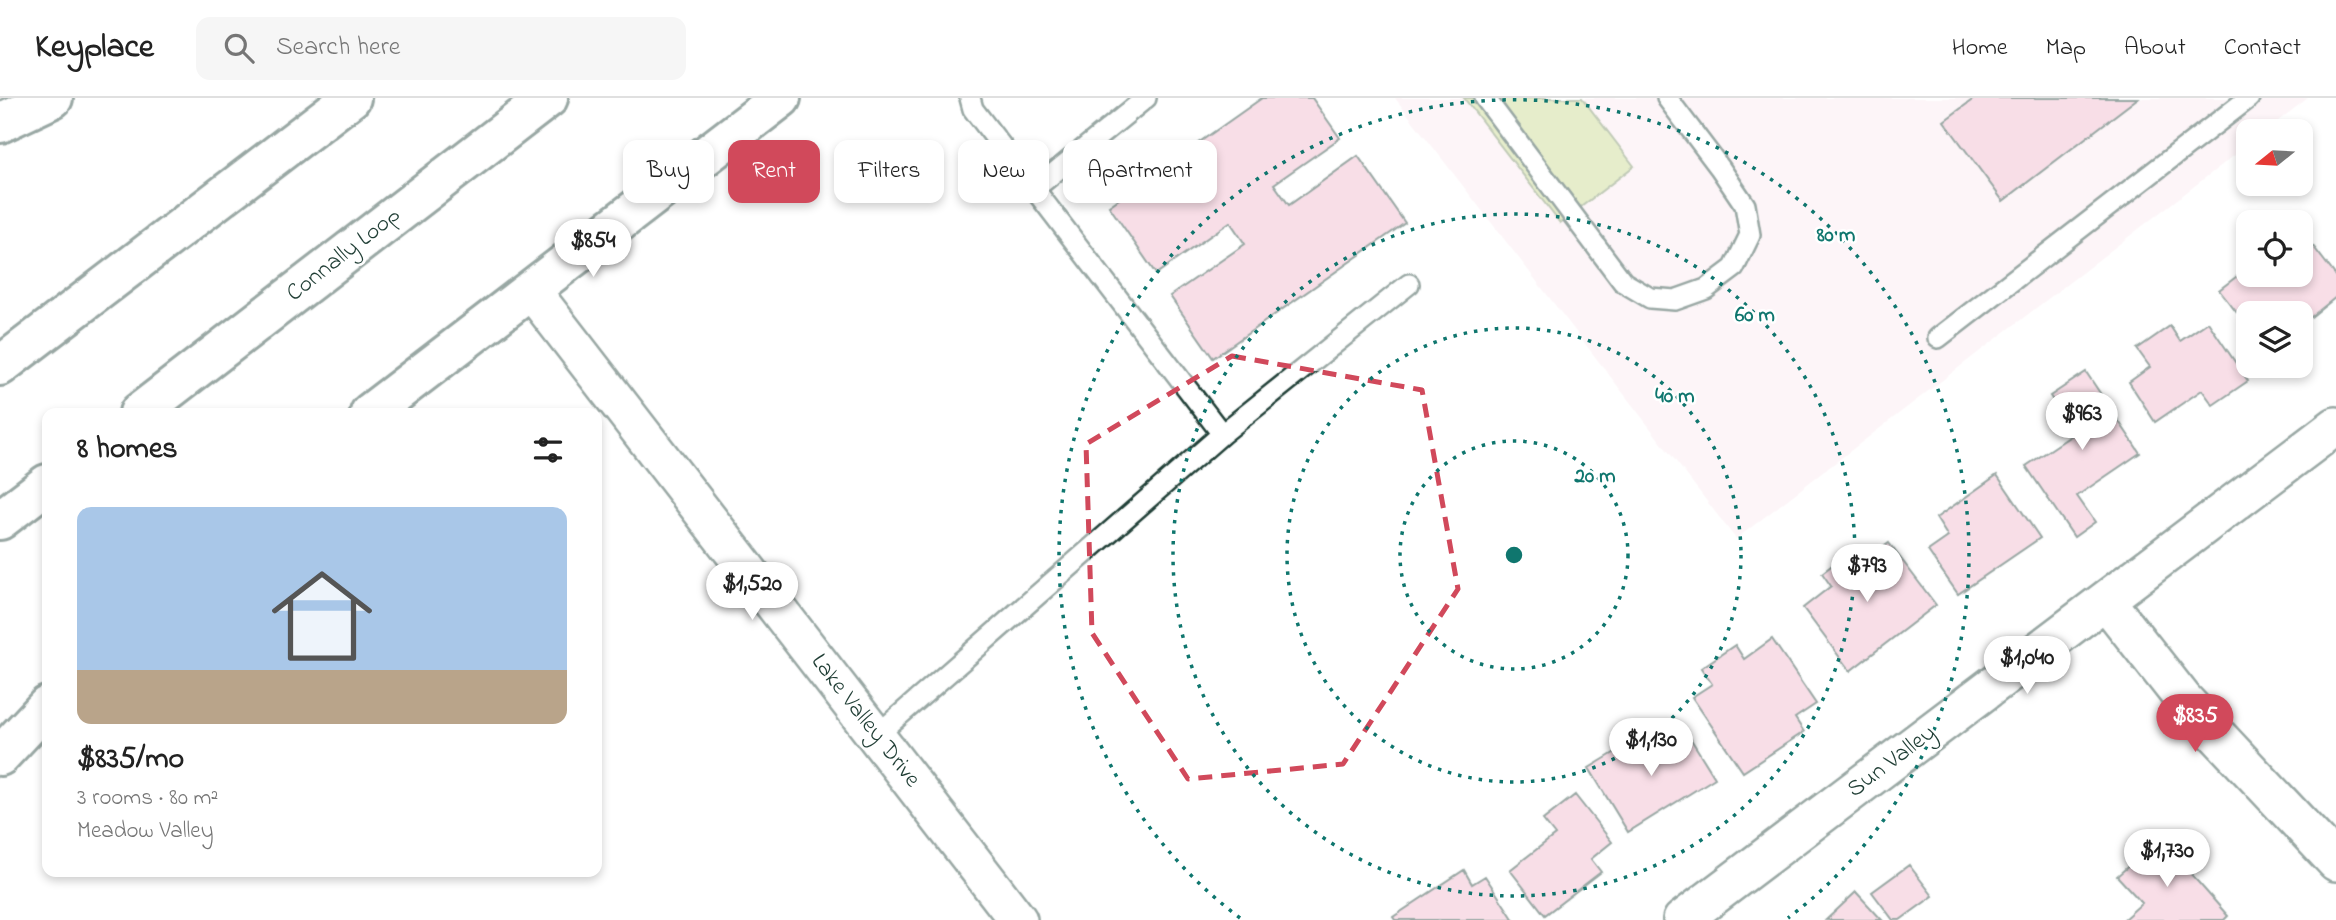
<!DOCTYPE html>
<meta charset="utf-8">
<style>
:root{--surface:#fff;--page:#f6f6f6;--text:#222;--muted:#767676;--line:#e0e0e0;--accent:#d1495b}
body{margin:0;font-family:"Indie Flower",sans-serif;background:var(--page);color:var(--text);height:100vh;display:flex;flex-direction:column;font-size:26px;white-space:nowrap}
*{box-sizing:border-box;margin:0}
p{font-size:23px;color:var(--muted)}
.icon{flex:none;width:38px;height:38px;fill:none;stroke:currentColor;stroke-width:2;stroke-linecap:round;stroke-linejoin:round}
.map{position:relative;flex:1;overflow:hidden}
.sheet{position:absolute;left:42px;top:310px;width:560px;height:469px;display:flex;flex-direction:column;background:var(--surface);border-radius:14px;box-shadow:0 4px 10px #0003}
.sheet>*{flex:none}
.guide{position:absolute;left:623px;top:42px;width:665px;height:63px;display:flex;gap:14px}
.needle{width:46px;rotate:252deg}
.controls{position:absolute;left:2236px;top:21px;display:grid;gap:14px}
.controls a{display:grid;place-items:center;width:77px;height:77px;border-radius:14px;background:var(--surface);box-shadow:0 4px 10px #0003;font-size:35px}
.price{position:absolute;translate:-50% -60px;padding:0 16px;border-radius:24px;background:#fff;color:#222;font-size:23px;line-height:46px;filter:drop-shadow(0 2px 4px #0008)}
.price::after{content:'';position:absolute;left:50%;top:42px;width:21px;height:16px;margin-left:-10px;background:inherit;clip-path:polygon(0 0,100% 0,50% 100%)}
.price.selected{background:var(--accent);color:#fff}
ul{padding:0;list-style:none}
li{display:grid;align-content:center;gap:14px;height:371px;padding:0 35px}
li+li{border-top:2px solid var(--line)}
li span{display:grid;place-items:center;height:217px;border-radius:14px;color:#555}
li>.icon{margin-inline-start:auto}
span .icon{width:126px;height:126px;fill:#fffc;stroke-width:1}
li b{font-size:30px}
h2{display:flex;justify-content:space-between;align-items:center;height:84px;padding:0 35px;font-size:30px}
.tag{padding:0 24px;border-radius:14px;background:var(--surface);box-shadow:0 4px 10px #0003;font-size:24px;line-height:63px}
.tag.selected{background:var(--accent);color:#fff}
header{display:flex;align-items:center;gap:42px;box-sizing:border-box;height:98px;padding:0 35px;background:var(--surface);border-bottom:2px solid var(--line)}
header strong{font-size:33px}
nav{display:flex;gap:38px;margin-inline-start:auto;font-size:24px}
.search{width:490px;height:63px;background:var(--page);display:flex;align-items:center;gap:18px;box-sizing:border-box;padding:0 24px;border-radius:14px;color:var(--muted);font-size:26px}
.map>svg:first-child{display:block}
.built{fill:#fae9ef}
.green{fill:#c8d88d;stroke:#748a60;stroke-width:2}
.building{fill:#efb7cb;stroke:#1f3d34;stroke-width:2}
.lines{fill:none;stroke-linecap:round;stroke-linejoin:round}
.service-casing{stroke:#1f3d34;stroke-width:24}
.minor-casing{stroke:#1f3d34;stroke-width:42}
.secondary-casing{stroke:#1f3d34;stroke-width:44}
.motorway-casing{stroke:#1f3d34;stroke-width:44}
.service{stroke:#fff;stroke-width:19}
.minor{stroke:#fff;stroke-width:37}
.secondary{stroke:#fff;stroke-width:38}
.motorway{stroke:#fff;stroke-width:38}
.marked{fill:none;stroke:#d1495b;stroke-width:5;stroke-dasharray:14 9;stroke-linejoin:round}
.ring{fill:none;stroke:#0f766e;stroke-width:3.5;stroke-dasharray:3.5 7}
.labels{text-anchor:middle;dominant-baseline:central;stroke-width:5;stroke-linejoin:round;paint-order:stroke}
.street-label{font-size:24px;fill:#1f3d34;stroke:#fff}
.centre{fill:#0f766e;stroke:#fff;stroke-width:3.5}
.ring-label{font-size:21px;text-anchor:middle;font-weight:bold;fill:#0f766e;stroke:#fff;stroke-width:5;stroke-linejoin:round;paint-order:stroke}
</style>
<header>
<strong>Keyplace</strong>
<div class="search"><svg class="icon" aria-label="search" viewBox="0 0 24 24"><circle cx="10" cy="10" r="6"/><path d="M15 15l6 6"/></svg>Search here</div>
<nav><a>Home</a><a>Map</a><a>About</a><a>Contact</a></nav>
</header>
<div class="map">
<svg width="2336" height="822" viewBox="0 0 2336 822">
<rect width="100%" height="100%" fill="#fff"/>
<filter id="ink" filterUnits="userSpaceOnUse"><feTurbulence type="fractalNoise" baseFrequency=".0143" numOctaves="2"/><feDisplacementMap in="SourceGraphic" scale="14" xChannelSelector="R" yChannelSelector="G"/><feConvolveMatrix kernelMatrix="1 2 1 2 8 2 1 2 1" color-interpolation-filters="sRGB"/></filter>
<g filter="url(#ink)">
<path class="built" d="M1395 0H2308L2265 33H2249V46L1736 441Z"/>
<path class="green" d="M1464 0H1582L1634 68 1560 125Z"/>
<path class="building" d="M1262 0H1312L1340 40 1274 86 1289 107 1358 58 1405 125 1213 260 1170 198 1245 146 1230 124 1156 176 1109 108Z
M1975 0H2138L2003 103 1944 23Z
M2313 148 2336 178V199L2301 227V215H2249V230L2219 192 2249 169V177H2301V158Z
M2208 224 2248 283 2213 307 2202 292 2155 324 2129 284 2150 269 2137 251 2170 228 2180 243Z
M2086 274 2140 355 2077 398 2095 424 2074 439 2026 368 2075 335 2050 298Z
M1997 377 2040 440 1958 496 1928 453 1948 439 1936 420Z
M1889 445 1936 507 1850 573 1803 510 1831 488 1822 475 1856 449 1866 462Z
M1772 541 1816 606 1795 620 1804 634 1743 674 1692 599 1712 586 1701 570 1735 547 1744 561Z
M1684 630 1715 680 1628 734 1589 670 1632 644 1640 657Z
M1575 697 1612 744 1591 761 1601 774 1545 817 1510 772 1555 737 1543 722Z
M2160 741 2228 818 2224 822H2123L2142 805 2117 778Z
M1909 767 1933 798 1900 822H1893L1872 794Z
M1464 772 1472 786 1485 778 1514 822H1395L1393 819Z
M1856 794 1882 822H1826Z"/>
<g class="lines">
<g class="service-casing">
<path id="service" d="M970 0 973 11 1222 336
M1485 0 1623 184 1650 200 1675 202 1706 191 1734 170 1750 137 1745 107 1720 70 1667 0
M1033 92 1146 0
M1938 240 2249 0
M877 637 1222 336 1409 186"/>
</g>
<g class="minor-casing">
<path id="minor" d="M531 192 1018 822
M2106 503 2183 601 2336 764
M1682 822 2336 328"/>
</g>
<g class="secondary-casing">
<path id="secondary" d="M0 25 53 0
M370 315 781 0
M0 658 47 608"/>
</g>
<g class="motorway-casing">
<path id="motorway" d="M0 268 351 0
M139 315 548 0
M0 422 47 386"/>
</g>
<use href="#service" class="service"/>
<use href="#minor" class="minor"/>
<use href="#secondary" class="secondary"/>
<use href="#motorway" class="motorway"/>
</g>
</g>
<path d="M0 0H2336V822H0ZM1232 258 1422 292 1458 491 1343 666 1188 681 1092 535 1086 346Z" fill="#fff" fill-opacity=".55" fill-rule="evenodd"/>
<path class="marked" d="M1232 258 1422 292 1458 491 1343 666 1188 681 1092 535 1086 346Z"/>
<g class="ring">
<circle cx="1514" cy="457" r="114"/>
<circle cx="1514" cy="457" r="227"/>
<circle cx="1514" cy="457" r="341"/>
<path d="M1240 820A455 455 0 1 1 1788 820"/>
</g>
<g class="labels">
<g class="street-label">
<text transform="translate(344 157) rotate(-38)">Connally Loop</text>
<text transform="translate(865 623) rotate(52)">Lake Valley Drive</text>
<text transform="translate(1892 664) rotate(-37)">Sun Valley</text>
</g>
</g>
<circle cx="1514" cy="457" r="10" class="centre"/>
<g class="ring-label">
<text x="1836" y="143">80 m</text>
<text x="1755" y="223">60 m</text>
<text x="1675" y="304">40 m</text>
<text x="1595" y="384">20 m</text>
</g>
</svg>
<div class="controls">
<a><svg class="needle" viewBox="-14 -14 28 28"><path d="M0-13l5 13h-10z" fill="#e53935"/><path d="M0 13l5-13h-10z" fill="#767676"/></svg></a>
<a><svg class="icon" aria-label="locate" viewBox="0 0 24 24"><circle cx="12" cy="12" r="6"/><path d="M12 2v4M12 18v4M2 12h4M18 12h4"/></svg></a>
<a><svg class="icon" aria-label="layers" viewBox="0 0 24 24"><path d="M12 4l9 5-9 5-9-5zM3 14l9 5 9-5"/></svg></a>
</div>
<b class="price" style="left:593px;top:181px">$854</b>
<b class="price" style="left:2082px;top:354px">$963</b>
<b class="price" style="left:1867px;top:506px">$793</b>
<b class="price" style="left:752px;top:524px">$1,520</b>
<b class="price" style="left:2027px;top:598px">$1,040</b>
<b class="price selected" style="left:2195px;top:656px">$835</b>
<b class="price" style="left:1651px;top:680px">$1,130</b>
<b class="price" style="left:2167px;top:791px">$1,730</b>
<div class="guide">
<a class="tag">Buy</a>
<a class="tag selected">Rent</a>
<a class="tag">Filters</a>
<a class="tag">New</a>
<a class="tag">Apartment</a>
</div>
<section class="sheet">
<h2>8 homes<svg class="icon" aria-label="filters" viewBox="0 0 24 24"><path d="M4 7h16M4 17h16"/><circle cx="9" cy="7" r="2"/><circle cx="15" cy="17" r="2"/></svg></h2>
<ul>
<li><span style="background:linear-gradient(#a9c7e8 75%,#b9a48a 0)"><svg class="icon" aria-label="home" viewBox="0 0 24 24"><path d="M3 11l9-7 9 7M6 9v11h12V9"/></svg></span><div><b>$835/mo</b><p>3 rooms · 80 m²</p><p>Meadow Valley</p></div></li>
</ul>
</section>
</div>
